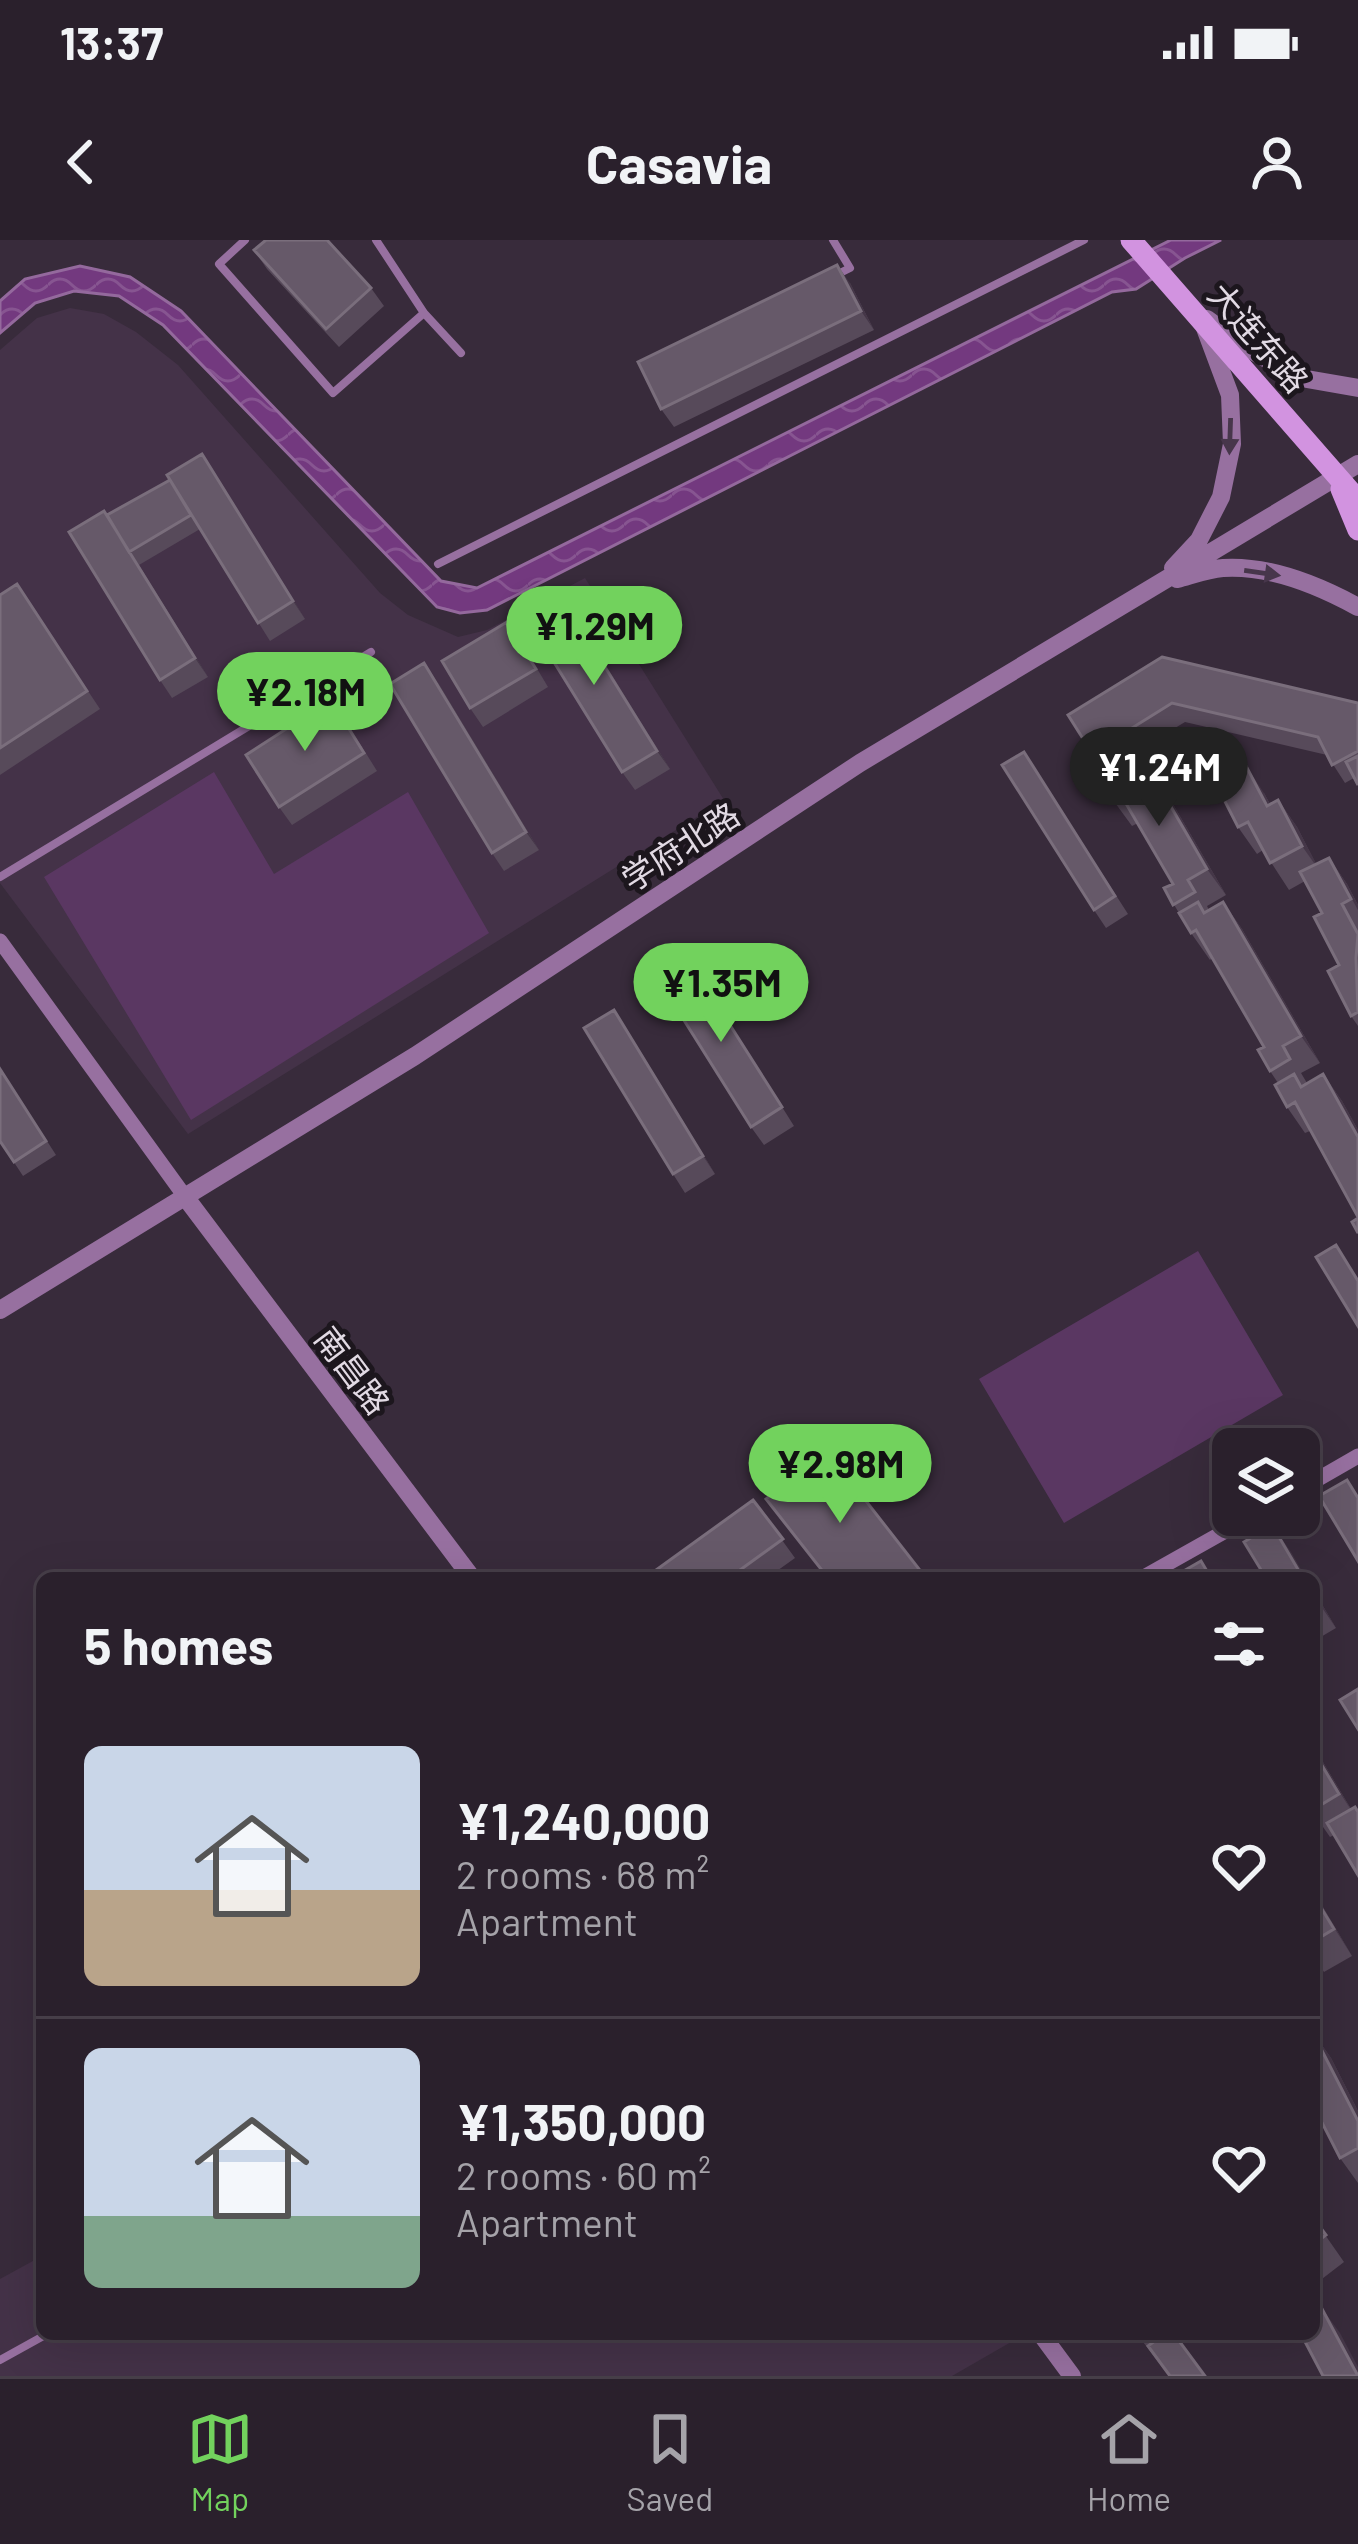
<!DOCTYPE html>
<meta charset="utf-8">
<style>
:root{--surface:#2a202c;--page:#322834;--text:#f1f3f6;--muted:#a5a3a9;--line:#463e48;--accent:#72d25d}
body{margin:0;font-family:Barlow,"Noto Sans SC",sans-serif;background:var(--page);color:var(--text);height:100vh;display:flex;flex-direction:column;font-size:45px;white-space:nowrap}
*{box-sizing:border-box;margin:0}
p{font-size:39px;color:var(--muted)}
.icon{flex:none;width:66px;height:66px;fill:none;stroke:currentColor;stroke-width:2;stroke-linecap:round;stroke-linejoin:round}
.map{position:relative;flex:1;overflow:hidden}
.panel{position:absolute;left:36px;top:1332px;width:1284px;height:768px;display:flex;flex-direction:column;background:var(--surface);border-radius:18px;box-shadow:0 12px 48px #0002,0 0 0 3px var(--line)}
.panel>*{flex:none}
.tools{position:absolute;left:1212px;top:1188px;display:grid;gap:24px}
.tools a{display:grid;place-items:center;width:108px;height:108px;border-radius:18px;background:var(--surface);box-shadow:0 12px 48px #0002,0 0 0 3px var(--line);font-size:60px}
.price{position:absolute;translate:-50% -102px;padding:0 27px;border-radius:42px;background:var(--accent);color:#111;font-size:39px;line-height:78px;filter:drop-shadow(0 3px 6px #0008)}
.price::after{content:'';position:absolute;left:50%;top:72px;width:36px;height:27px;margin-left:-18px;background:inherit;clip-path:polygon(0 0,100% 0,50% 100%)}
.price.selected{background:#222;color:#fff}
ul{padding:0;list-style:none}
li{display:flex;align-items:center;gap:36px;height:300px;padding:0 48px}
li+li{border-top:3px solid var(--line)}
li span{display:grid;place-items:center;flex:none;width:336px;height:240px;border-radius:18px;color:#555}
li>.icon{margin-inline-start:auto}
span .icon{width:144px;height:144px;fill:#fffc;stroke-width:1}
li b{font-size:51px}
h2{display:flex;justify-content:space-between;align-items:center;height:144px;padding:0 48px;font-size:51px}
.status{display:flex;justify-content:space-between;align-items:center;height:84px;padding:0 60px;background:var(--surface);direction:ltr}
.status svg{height:33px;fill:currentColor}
header{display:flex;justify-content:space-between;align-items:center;height:156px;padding:0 48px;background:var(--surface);font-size:54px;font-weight:700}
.tab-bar{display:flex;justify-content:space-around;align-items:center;height:168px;border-top:3px solid var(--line);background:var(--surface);font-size:33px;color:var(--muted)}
.tab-bar a{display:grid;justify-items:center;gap:6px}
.tab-bar .selected{color:var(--accent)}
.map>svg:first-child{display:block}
.built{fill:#443248}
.pitch{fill:#5a3762}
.water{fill:url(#water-waves);stroke:#94699d;stroke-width:3}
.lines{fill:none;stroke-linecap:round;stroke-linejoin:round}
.service{stroke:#9770a0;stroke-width:8}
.minor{stroke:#9770a0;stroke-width:15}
.tertiary{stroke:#9770a0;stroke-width:18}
.secondary{stroke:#d293e0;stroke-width:21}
.wall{fill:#574a5a}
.shaded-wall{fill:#453748}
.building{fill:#665969;stroke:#7a6e7c;stroke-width:3}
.oneway{fill:#47364b}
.labels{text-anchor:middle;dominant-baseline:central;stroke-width:10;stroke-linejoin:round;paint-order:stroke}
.street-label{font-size:33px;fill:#e2dae4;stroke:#1c161d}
</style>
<div class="status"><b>13:37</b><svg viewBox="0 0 49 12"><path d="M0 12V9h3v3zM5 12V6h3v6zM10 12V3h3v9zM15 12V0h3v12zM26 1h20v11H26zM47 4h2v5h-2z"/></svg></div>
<header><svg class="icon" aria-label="back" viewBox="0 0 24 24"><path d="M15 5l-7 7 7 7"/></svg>Casavia<svg class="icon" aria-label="person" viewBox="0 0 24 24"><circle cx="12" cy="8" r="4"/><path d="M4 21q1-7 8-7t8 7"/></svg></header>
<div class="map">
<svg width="1358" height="2136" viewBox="0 0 1358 2136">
<defs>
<pattern id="water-waves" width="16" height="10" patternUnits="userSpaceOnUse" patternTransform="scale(3)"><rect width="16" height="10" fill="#73397f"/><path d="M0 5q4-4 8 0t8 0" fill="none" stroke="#875591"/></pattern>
</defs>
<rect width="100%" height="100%" fill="#382b3b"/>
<path class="built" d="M70 68 104 74 136 92 178 125 380 353 408 375 458 397 487 390 585 338 724 560 188 894 0 643V110L37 78Z
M42 2016V2094H1014L1018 2098 952 2136H0V2039Z"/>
<path class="pitch" d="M214 532 274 634 408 552 489 693 191 880 44 637Z
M1198 1011 1283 1155 1064 1283 979 1139Z"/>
<path class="water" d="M1171 0H1221L1185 18 1136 49 1112 52 487 370 460 373 437 367 163 85 119 56 74 51 35 63 0 93V61L25 39 80 26 130 37 181 71 441 341 477 348Z"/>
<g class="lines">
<path class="service" d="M245 0 219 24 333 153 424 73
M376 0 424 73 461 113
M833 0 850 28 838 34
M438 324 1084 0
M0 637 371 412
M0 2120 47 2094"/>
<path class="minor" d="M0 701 186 958
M1299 1250 1358 1216
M1142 1338 1254 1275"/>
<path class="tertiary" d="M1207 79 1245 107 1301 138 1358 148
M1173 328 1199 300 1221 257 1232 204 1230 155 1205 88
M1177 339C1192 335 1208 329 1223 328 1270 325 1318 345 1358 367
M186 958 472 1338
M0 1070 415 816 860 523 1358 224
M1041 2094 1072 2136"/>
<path class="secondary" d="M1131 0 1358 260
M1341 249 1358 290"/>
</g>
<path class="wall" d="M254 10 371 48 384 66 339 107 267 29Z
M850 43 874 90 674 187 661 169Z
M214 232 305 379 270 401 200 289 139 325 208 437 172 458 160 440 107 276Z
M17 344 100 469 0 535V355Z
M579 382 670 529 635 550 622 532Z
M520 400 548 447 483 487 470 468Z
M1162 417 1358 463V545L1354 538 1345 543 1327 515 1185 482 1104 531 1092 513Z
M437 441 539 610 504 631 492 613Z
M344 478 377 531 292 585 279 567Z
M1024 512 1128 674 1106 688 1094 670Z
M1129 538 1167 554 1226 655 1207 666 1209 670 1223 662 1242 689 1320 823 1301 833 1307 843 1323 834 1342 861 1358 890V977L1310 891 1305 893 1287 867 1278 843 1270 831 1264 807 1212 718 1210 720 1191 693 1164 648 1173 644 1138 583 1132 586 1113 560Z
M1264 553 1270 564 1278 560 1297 587 1316 624 1329 618 1347 644 1358 665V786L1351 776 1339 725 1322 673 1305 641 1289 650 1263 610 1257 614 1238 587Z
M703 741 794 886 764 905 751 887Z
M626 788 715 934 685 953 673 934Z
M0 828 56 915 23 936 0 901Z
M753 1260 795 1318 767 1338H645Z
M1314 1351 1336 1388 1314 1401Z
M1314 1507 1351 1569 1334 1595 1330 1597 1314 1574Z
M1314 1652 1352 1716 1324 1732 1314 1717Z
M1314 1794 1331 1818 1358 1871V1943L1340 1918Z
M1314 1979 1344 2022 1318 2042 1314 2037Z
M1137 2094H1174L1205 2136H1169Z"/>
<path class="shaded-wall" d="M837 25 850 43 874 90 861 71Z
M202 214 214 232 305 379 293 361Z
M104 271 139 325 208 437 195 418Z
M566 364 579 382 670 529 657 511Z
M424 423 437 441 539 610 526 592Z
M1246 526 1264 553 1285 593 1267 566Z
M1148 527 1167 554 1226 655 1207 629Z
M1278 560 1297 587 1321 633 1302 606Z
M1329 618 1347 644 1358 665V670Z
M1223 662 1242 689 1320 823 1301 796Z
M614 770 626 788 715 934 703 916Z
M1323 834 1342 861 1358 890V897Z
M1272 1285 1291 1312 1306 1338H1303Z
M1314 1351 1336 1388 1314 1356Z
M1314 1507 1358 1581 1314 1512Z
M1314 1652 1352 1716 1314 1656Z
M1314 1794 1331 1818 1358 1871V1881Z
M1321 2067 1340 2093 1358 2127V2136Z"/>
<path class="building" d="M266 0H327L371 48 326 89 254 10Z
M837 25 861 71 661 169 638 122Z
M202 214 293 361 258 383 167 235Z
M170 240 191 275 129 312 107 275Z
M104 271 195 418 160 440 69 292Z
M17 344 87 451 0 508V355Z
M566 364 657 511 622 532 531 385Z
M507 382 536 429 470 468 442 421Z
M1162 417 1358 463V511L1332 525 1318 497 1172 463 1092 513 1068 475Z
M424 423 526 592 492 613 390 444Z
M331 460 364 513 279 567 246 515Z
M1024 512 1115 656 1094 670 1002 525Z
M1358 516V545L1346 522Z
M1246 526 1267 566 1278 560 1302 606 1270 623 1248 582 1238 587 1215 542Z
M1148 527 1207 629 1188 640 1195 652 1173 665 1164 648 1173 644 1121 555 1113 560 1102 541 1122 529 1128 539Z
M1329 618 1351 659 1342 664 1358 694 1356 718 1358 772 1351 776 1328 731 1339 725 1314 677 1322 673 1300 632Z
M1198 662 1204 673 1223 662 1301 796 1283 806 1290 819 1270 831 1258 810 1264 807 1196 690 1191 693 1179 673Z
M690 722 782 867 751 887 660 742Z
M614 770 703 916 673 934 584 788Z
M0 829 46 901 14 922 0 901Z
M1294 834 1301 847 1323 834 1358 897V977L1295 862 1287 867 1275 845Z
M1358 978V993L1352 982Z
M1336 1005 1358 1041V1086L1316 1017Z
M827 1211 926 1338H828L766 1259Z
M1347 1240 1358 1258V1321L1319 1256Z
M753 1260 783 1299 729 1338H645Z
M1272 1285 1303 1338H1266L1244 1302Z
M1201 1321 1211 1338H1174L1173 1337Z
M1358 1449V1489L1340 1460Z
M1314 1512 1339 1554 1314 1569Z
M1355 1567 1358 1572V1635L1327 1583Z
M1314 1656 1334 1689 1314 1701Z
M1314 1795 1358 1881V1908L1340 1918 1314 1867Z
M1314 1979 1326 1995 1314 2004Z
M1321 2067 1358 2136H1323L1301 2094H1314V2070Z
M1164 2094H1174L1205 2136H1170L1148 2106Z"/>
<defs><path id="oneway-solid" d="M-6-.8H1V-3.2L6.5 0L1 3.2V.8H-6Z" transform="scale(3)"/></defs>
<g class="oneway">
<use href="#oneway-solid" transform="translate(1230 196) rotate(92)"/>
<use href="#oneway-solid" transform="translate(1262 333) rotate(8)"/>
</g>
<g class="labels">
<g class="street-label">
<text transform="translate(1259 97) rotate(49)">大连东路</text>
<text transform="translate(680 606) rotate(-33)">学府北路</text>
<text transform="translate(353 1130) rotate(53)">南昌路</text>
</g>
</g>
</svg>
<div class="tools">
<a><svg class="icon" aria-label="layers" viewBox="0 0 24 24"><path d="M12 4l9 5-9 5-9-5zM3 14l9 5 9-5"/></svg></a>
</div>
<b class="price" style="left:594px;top:448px">¥1.29M</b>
<b class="price" style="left:305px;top:514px">¥2.18M</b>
<b class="price selected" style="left:1159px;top:589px">¥1.24M</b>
<b class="price" style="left:721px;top:805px">¥1.35M</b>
<b class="price" style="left:840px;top:1286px">¥2.98M</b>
<section class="panel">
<h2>5 homes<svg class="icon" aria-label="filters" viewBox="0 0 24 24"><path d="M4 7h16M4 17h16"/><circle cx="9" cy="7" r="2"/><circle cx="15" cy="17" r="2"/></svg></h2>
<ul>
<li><span style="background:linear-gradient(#c9d6e8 60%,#b9a48a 0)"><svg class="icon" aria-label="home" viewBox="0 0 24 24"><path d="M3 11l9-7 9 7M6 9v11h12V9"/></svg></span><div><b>¥1,240,000</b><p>2 rooms · 68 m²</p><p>Apartment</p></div><svg class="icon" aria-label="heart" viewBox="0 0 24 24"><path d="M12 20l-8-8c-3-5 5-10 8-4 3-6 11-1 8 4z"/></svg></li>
<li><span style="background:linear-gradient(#c9d6e8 70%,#7fa58c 0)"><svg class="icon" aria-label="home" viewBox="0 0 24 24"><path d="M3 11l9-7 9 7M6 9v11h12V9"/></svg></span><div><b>¥1,350,000</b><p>2 rooms · 60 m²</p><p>Apartment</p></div><svg class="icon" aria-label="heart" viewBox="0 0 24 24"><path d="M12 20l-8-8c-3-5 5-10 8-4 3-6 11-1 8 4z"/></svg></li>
</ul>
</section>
</div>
<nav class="tab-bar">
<a class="selected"><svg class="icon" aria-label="map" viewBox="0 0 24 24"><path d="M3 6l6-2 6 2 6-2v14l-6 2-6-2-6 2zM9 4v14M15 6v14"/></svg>Map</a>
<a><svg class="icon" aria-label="saved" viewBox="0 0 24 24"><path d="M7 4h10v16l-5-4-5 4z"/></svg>Saved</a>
<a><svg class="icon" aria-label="home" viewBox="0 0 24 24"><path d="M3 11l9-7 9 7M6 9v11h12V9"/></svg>Home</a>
</nav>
